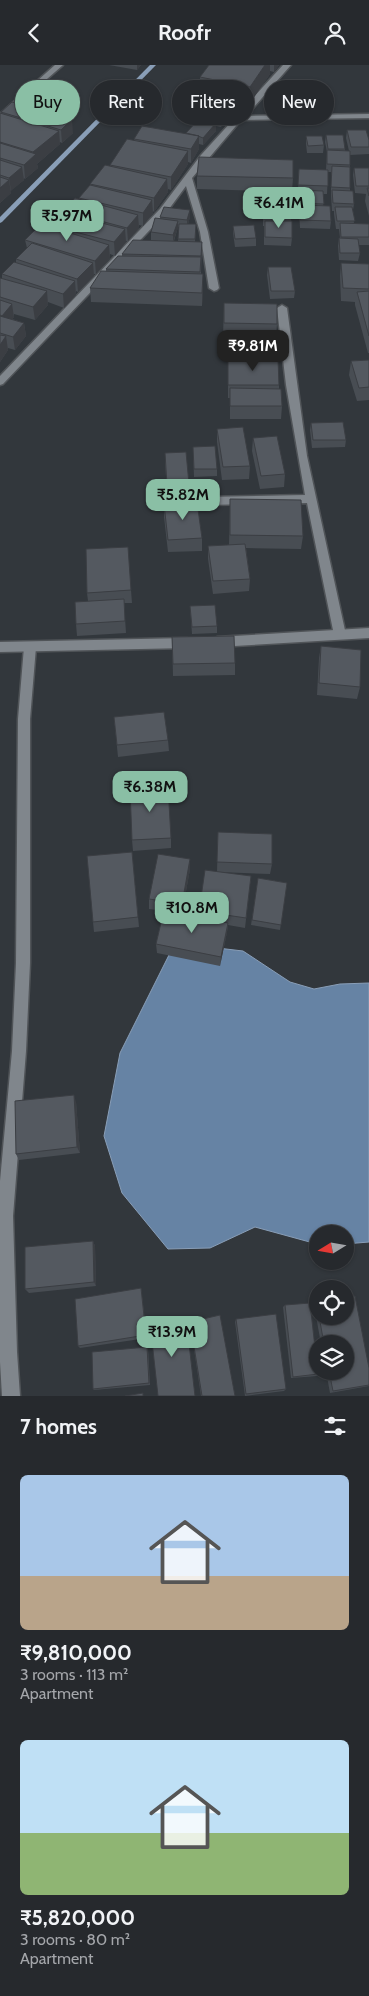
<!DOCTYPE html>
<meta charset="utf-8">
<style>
:root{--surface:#26292d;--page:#323539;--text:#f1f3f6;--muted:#a4a6aa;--line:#424549;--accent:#8abfa5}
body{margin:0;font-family:Cabin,sans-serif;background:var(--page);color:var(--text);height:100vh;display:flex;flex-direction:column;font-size:19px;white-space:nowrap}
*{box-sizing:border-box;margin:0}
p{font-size:16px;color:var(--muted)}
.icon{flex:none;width:28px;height:28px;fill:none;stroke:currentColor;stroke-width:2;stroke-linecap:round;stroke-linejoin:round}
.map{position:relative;height:1331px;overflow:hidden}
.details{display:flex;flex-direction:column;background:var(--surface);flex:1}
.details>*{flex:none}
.hud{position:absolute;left:15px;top:15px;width:340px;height:45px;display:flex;gap:10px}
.needle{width:32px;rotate:259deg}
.buttons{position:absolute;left:309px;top:1160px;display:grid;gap:10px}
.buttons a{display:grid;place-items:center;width:45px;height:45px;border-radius:50%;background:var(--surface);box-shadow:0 1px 4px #0004,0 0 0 1px var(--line);font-size:25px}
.price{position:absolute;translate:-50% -42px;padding:0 11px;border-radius:10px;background:var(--accent);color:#111;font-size:16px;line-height:32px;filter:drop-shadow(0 1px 2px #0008)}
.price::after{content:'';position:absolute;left:50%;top:30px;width:15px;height:11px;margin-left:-8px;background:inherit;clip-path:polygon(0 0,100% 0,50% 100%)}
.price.on{background:#222;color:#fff}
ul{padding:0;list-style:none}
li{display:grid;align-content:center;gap:10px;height:265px;padding:0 20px}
li span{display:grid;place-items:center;height:155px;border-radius:8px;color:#555}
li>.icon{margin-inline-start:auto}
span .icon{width:90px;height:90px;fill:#fffc;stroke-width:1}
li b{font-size:21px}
h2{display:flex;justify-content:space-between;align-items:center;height:60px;padding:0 20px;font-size:21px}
.tag{padding:0 18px;border-radius:22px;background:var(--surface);box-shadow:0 1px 4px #0004,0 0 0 1px var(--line);font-size:18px;line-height:45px}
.tag.on{background:var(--accent);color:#111}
header{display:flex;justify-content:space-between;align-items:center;height:65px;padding:0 20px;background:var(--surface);font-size:22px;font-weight:800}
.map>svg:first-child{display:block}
.water{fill:#6683a4;stroke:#899eb7}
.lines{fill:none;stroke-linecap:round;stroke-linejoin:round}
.stream{fill:#899eb7;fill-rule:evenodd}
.minor-casing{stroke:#505458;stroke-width:3}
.tertiary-casing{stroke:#505458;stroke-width:3}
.minor{fill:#80868c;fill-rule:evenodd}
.tertiary{fill:#80868c;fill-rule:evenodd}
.wall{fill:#484d53;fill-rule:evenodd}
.shaded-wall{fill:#3b3e43}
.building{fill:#545960;stroke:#3b3e43}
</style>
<header><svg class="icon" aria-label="back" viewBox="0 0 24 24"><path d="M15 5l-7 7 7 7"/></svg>Roofr<svg class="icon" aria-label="person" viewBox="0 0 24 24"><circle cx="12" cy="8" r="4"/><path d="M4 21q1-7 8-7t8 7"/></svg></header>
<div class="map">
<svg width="369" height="1331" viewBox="0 0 369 1331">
<rect width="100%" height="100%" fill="#32373c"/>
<path class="water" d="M175 878 243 886 290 917 314 924 340 919 369 918V1177L345 1179V1169H318L317 1179 255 1162 210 1183 168 1184 122 1128 104 1071 120 988Z"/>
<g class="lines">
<path class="stream" d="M150 0H156L2 157 0 158V152Z"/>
<g class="minor-casing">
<path id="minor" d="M283 0H291L246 51 369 49V53L241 55 192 113 208 167 219 223 217 225 214 226 209 223 200 167 186 121 166 148 3 319 0 320V311L160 144 201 90Z
M282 240 287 243 307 391 346 570 344 573H336L334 570 307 438 154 441 149 437 154 433 305 430 286 320 277 243Z
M30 577 34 579 36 582 30 654V898L26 986 13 1151 17 1287 20 1331H2L0 1297V1116L12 986 16 898 18 654 24 582 26 579Z"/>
</g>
<g class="tertiary-casing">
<path id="tertiary" d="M55 0H63L0 55V49Z
M369 563V573L217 582 213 580 211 577 213 574 217 572Z
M187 573 191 575 193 578 191 581 187 583 0 587V577Z"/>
</g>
<use href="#minor" class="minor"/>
<use href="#tertiary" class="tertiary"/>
</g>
<path class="wall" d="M109 0H141L137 5Z
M209 0H279L274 7 270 6V9L250 38 200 28V12Z
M234 37 233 45 221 62 216 61V66L203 80 199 79V84L191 98 188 97V99L171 125 168 124V127L154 147 153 146V148L143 161 139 160V163L128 176H126V177L115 191 110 189V193L96 209H94V211L78 227 76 226V230L64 243 48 237V240L35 255 14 249V252L12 254 24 258 26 271 15 285 8 283V285L0 297V213H2V209L16 197V194L27 183 25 175 48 161V160L63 148V146L79 135V133L90 121V119L110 101V100L134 76V74L186 69 203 55V50Z
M1 47 73 68 62 78 60 77V79L37 99 38 103 25 114 24 113V115L10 126 11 128 0 138Z
M347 65 369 75V89L350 90V126L354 139 353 145 354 159H369V180H358L360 188 358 196 339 195 338 181 339 173H340L339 164H336L334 149V146H332L331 130V107H328L327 129H323V140L331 156 330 164 300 163 299 146H295L297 125H298L299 104 326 105 327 87 325 77 326 70 345 84V86H349L346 73Z
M306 71 324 80 323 88H307L306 79Z
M354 103H369V151L365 136 366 129 355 128 353 110Z
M197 111 293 113 292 127 197 124Z
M263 135H291V156L292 173 291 181 264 180V161H263Z
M160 152H190L188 159H196L195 177H202L201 208 203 222 202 241 91 237 90 223 106 206V204L122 191V189L158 176 151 175V167L160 154ZM178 162H179L178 176H174Z
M233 161 256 173V181L235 182 233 168Z
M341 198 369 199V288H368L355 240V237L341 236 340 211Z
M268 202 295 226 294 233 270 234 267 210Z
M224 238 277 259 276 272H223Z
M228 294 279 320V324L282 341 281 354H230V333H228Z
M369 295V335L357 336 349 310 351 296Z
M311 358 346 375 345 382 312 383 310 365Z
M217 364 250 401 249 414 222 415 217 377Z
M253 373 285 409 284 422 260 424 252 386Z
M193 382 217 404V411L194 412Z
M165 396 189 419V426L167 427Z
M230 434 303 471 301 484 246 483 250 514 249 526 213 529 208 494V481L229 480Z
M164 439 202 473V486L168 487 164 452Z
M131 525 132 538H124L126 568 77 571 76 559 88 536 87 528Z
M190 541 217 561V568L192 569Z
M172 572 235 598V610L173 611Z
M321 581 360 622 357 634 317 630 319 593Z
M114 652 168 675 169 686 118 692Z
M218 767 272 799 270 809 218 807 251 811 245 863 228 860 227 867 220 901 157 888 156 879 164 846 149 844V834L190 794V804L182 849 199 852V846L217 807Z
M171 773V783L133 786 132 775Z
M132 787 139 862 94 867 93 857Z
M258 813 287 818 280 865 251 860Z
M76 1037 80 1088 19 1095 16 1089Z
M93 1176 95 1181 96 1221 29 1228 25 1224Z
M141 1223 147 1273 80 1283 78 1281Z
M317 1237H318V1251H345L369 1321 330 1328 326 1306H345V1279H321L314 1240Z
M285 1240 318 1309 317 1311 291 1313 283 1242Z
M236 1254 286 1324 284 1326 245 1331 235 1257Z
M190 1257 235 1331H201Z
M148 1283 150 1320 94 1325 93 1324Z"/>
<path class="shaded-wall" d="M137 0H141L137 5Z
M265 0H270V9L250 38V22Z
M274 0H279L274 7Z
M234 37 233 45 221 62 222 54Z
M72 54 73 68 62 78 61 65Z
M216 58V66L203 80V73Z
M59 66 60 79 37 99 38 103 25 114 24 100 34 91 33 87Z
M199 71V84L191 98V84Z
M188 86V99L171 125V112Z
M22 102 24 115 11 126 9 113Z
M167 114 168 127 154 147V133Z
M9 115 11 128 0 138V123Z
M152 135 153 148 143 161V148Z
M190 145V152L187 163V155Z
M138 150 139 163 128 176 127 163Z
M178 156V163L173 177V170Z
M125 164 126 177 115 191 114 177Z
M109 180 110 193 96 209 95 196Z
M93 198 94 211 78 227 77 214Z
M203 209V222L202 241V228Z
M75 216 76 230 64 243 63 229Z
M47 226 48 240 35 255 33 242Z
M12 239 14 252 4 264 2 251Z
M24 258 26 271 15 285 13 272Z
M6 271 8 285 0 297V280Z
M190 794V804L182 849V839Z
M228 858 227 867 220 901 221 892Z
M74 1030 76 1037 80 1088 77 1082Z
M93 1176 95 1181 96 1221 94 1217Z"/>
<path class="building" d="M209 0H265L250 22 200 12Z
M215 33 234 37 222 54 203 50Z
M12 37 72 54 61 65 1 47Z
M0 48 59 66 33 87 0 77Z
M199 54 216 58 203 73 198 71H199L186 68Z
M142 61 199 71 191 84 134 74Z
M347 65H366L369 75V82H351Z
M326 70H343L345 84H328Z
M306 71H322L324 80 308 81Z
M127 74 188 86 171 112 110 100Z
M0 78 36 89 24 100 0 93Z
M327 85 350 86V100L327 99Z
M199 92 293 95V113L197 111Z
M0 95 22 102 9 113 0 110Z
M105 100 167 114 154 133 90 119Z
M332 101 350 102V123L331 122Z
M354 103H369V121H356Z
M299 104 328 105V121L298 120Z
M0 112 9 115 0 123Z
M90 120 152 135 143 148 79 133Z
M367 123H369V131Z
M297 125 323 126 324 139 296 138Z
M332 125 353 126 354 139 333 138Z
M75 133 138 150 127 163 63 146Z
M263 135H291V154L263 153Z
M300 140 330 141 331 156 300 155Z
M164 142 190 145 187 155 160 152Z
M335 142H352L355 156H337Z
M59 147 125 164 114 177 48 160Z
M155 153 178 156 173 170 151 167Z
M265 156H292V173L265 172Z
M340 158 369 159V172H341Z
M41 159 109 180 95 196 25 175Z
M179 159H196L195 174H178Z
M254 160 256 173 235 174 233 161Z
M339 173 358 174 360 188H340Z
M133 175 202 177 201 191 122 189Z
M32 178 93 198 77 214 16 194Z
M118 191 201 192 200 207 106 204Z
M14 197 75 216 63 229 2 209Z
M341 198 369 199V224L343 223Z
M268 202H291L295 226H271Z
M101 206 203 209 202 228 90 223Z
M0 213 47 226 33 242 0 232Z
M369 226V271L357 227Z
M0 235 12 239 2 251 0 250Z
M224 238 277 239V259L224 258Z
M0 251 24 258 13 272 0 268Z
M0 270 6 271 0 280Z
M228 294H278L279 320H228Z
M369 295V322L359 323 351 296Z
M230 323 281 324 282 341H230Z
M343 357 346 375H313L311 358Z
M243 362 250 401 223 402 217 364Z
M277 371 285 409 261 411 253 373Z
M215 381 217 404H194L193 382Z
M186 387 189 419 167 420 165 388Z
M230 434 301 435 303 471 230 470Z
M197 437 202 473 168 475 164 439Z
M245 479 250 514 213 516 208 481Z
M128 482 131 525 87 528 86 484Z
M124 534 125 556 76 559 75 537Z
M215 540 217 561 192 562 190 541Z
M234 571 235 598 173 599 172 572Z
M321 581 361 585 360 622 319 618Z
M164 647 168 675 117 680 114 652Z
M168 721 171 773 132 775 130 724Z
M218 767 272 769V799L217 797Z
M132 787 138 852 93 857 87 791Z
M158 789 190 794 182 839 149 834Z
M205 805 251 811 246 853 199 846Z
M258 813 287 818 281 860 252 855Z
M164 845 228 858 221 892 156 879Z
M74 1030 77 1082 16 1089 15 1036Z
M93 1176 94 1217 25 1224V1182Z
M141 1223 146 1270 78 1281 75 1234Z
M355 1231 369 1303V1320L333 1326 329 1306H345V1279H324L319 1251H345V1232Z
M310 1238 318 1309 293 1312 285 1240Z
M276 1249 286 1324 246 1329 236 1254Z
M220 1250 235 1331H202L190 1257Z
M186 1252 195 1331H158L150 1258Z
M147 1282 149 1318 93 1324 92 1287Z
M143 1328V1331H125Z"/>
</svg>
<div class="buttons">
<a><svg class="needle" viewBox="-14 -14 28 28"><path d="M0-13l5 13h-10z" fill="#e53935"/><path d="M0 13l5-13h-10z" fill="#a4a6aa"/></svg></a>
<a><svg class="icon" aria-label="locate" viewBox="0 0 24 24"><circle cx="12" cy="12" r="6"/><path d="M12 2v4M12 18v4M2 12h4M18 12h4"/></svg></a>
<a><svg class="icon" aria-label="layers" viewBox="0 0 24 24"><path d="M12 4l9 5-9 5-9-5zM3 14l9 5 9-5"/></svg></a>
</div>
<b class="price" style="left:279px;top:164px">₹6.41M</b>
<b class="price" style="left:67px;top:177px">₹5.97M</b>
<b class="price on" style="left:253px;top:307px">₹9.81M</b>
<b class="price" style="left:183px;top:456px">₹5.82M</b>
<b class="price" style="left:150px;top:748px">₹6.38M</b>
<b class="price" style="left:192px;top:869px">₹10.8M</b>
<b class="price" style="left:172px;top:1293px">₹13.9M</b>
<div class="hud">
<a class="tag on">Buy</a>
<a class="tag">Rent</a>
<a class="tag">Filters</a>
<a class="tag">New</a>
</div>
</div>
<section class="details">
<h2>7 homes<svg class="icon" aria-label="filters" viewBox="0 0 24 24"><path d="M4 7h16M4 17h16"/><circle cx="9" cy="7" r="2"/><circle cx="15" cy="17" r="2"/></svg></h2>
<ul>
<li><span style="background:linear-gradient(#a9c7e8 65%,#b9a48a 0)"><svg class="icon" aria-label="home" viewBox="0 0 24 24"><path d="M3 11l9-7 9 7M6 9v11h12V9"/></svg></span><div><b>₹9,810,000</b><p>3 rooms · 113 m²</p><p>Apartment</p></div></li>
<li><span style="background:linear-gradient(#bfe0f5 60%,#8fb573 0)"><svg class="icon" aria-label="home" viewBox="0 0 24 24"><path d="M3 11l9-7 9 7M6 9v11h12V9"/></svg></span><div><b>₹5,820,000</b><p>3 rooms · 80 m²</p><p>Apartment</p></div></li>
</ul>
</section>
